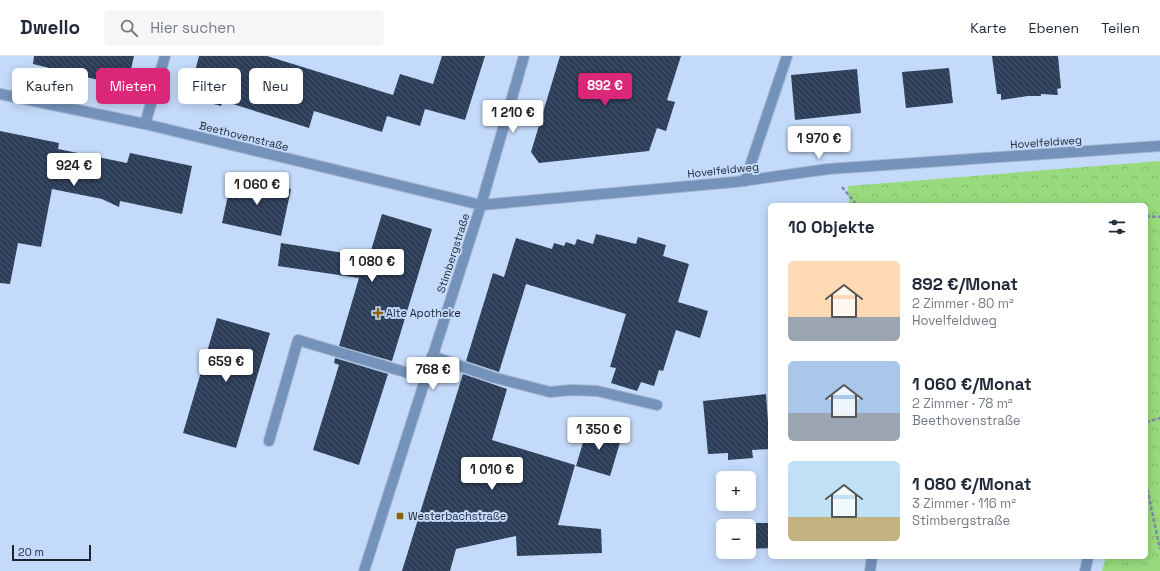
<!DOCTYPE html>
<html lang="de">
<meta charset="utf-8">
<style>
:root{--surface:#fff;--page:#f6f6f7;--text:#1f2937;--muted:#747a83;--line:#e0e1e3;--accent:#db2777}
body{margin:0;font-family:"Space Grotesk",sans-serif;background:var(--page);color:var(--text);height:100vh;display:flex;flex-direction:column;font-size:15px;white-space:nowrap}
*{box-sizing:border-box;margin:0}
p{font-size:13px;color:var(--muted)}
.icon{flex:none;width:22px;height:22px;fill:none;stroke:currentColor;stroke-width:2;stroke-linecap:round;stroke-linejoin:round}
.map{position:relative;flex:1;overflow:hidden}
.panel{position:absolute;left:768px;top:147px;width:380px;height:356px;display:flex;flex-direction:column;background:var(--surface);border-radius:6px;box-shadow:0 2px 10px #0003}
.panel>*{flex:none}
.guide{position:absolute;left:12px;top:12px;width:380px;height:36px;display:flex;gap:8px}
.fabs{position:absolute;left:716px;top:415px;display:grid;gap:8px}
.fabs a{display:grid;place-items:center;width:40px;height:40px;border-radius:6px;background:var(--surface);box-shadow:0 2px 10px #0003;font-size:20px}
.scale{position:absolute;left:12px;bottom:10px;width:79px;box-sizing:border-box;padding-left:4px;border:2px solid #1c2430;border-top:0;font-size:11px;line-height:14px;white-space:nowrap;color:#1c2430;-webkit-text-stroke:3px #c4dafa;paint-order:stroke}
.price{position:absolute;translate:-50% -34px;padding:0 9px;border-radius:4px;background:#fff;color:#222;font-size:13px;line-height:26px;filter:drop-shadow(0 1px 2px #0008)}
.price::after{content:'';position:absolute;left:50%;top:24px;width:12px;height:9px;margin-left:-6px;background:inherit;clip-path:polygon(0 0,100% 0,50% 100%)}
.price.on{background:var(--accent);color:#fff}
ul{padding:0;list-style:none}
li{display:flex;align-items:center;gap:12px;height:100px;padding:0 20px}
li span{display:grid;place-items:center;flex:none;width:112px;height:80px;border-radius:6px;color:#555}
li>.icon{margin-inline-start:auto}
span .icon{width:48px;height:48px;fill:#fffc;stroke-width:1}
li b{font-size:17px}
h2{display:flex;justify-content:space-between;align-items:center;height:48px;padding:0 20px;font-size:17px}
.tag{padding:0 14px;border-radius:6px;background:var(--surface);box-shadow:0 2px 10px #0003;font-size:14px;line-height:36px}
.tag.on{background:var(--accent);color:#fff}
header{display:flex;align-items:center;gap:24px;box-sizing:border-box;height:56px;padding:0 20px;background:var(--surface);border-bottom:1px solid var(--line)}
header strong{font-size:19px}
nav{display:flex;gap:22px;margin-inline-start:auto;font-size:14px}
.search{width:280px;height:36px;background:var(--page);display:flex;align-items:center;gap:10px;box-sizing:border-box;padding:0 14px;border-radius:6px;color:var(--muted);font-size:15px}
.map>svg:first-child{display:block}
.park{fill:url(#park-crowns)}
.building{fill:url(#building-back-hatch)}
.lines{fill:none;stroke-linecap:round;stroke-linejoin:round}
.lane-casing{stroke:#a2b6d2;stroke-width:12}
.street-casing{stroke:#a2b6d2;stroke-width:12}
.path{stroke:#7c8ca4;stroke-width:2.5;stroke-dasharray:4 2;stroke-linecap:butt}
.lane{stroke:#7592bb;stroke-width:10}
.street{stroke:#7592bb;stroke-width:10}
.poi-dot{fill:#8d6106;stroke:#c4dafa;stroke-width:1.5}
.labels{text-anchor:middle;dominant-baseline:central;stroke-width:4;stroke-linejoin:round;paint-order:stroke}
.street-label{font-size:11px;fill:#1c2430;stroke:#c4dafa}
.poi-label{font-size:11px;fill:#1c2430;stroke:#c4dafa;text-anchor:start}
</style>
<header>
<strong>Dwello</strong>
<div class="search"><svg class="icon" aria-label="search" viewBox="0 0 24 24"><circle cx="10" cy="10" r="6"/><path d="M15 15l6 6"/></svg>Hier suchen</div>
<nav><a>Karte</a><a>Ebenen</a><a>Teilen</a></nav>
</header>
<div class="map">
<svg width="1160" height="515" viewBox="0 0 1160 515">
<defs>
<pattern id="park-crowns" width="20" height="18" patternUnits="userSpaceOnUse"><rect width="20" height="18" fill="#98da7d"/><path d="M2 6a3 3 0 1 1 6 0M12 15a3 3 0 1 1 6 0" fill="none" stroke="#82bb6c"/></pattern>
<pattern id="building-back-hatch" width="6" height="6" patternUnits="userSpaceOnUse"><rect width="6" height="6" fill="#2c3e58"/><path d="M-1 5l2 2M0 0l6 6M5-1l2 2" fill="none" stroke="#49576d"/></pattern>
</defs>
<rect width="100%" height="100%" fill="#c4dafa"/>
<path class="park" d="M1160 105V515H1102L1106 501H1146V149H849L848 130Z"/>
<path class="building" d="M34 0H134L127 31 33 8Z
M199 0H267L393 39 400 18 433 28 442 0H485L465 64 425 53 420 70 387 60 382 76 314 55 309 72 223 45 221 50 188 41Z
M560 0H681L667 44 675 46 666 75 657 72 649 95 539 107 531 96Z
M992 0H1058L1061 32 1057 33 1058 39 1041 38V40H1028L1001 44V38H997Z
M949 12 953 47 906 52 902 16Z
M857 13 861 57 795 64 791 19Z
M0 75 59 87 58 93 127 107 130 97 192 110 182 158 120 145 119 151 102 143 52 133 41 191 18 187 10 228 0 227Z
M232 121 291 133 281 180 222 167Z
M382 158 432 173 392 305 339 290 359 222 278 210 281 187 369 201Z
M596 178 636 188 638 181 666 189 663 200 689 208 678 246 708 255 700 282 676 274 663 315 659 314 654 330 641 326 637 335 611 327 616 312 610 311 626 258 526 228 499 316 466 305 493 217 504 221 516 182 552 193 554 187 564 190 566 186 575 189 577 183 593 188Z
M217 262 270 277 236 392 183 377Z
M335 302 388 318 359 409 313 394 339 309 334 307Z
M463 318 507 333 492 384 575 409 558 469 601 473 602 497 517 500 516 480 456 493 450 515H402Z
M766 338 770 393 752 394 753 402 728 404V397L708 398 703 345Z
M588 370 622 380 610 420 576 410Z
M731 467H770V492L749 493V470H731Z"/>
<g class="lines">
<g class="lane-casing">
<path id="lane" d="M745 125 787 0
M432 300 492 321 550 336 571 334 597 335 657 349
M269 385 298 284 425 322
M870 515 872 501
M1085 515 1088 501"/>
</g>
<g class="street-casing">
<path id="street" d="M0 38 145 68 481 149 735 126 828 113 1160 90
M145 68 165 0
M364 515 481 149 524 0"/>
</g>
<path class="path" d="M842 131 857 149
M1146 160 1160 161
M1146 366 1160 362
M1146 427 1160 493"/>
<use href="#lane" class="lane"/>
<use href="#street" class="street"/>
</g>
<g class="poi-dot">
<path d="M376 251h4v4h4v4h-4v4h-4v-4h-4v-4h4z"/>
<rect x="396" y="456" width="8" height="8" rx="2"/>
</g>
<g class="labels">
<g class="street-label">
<text transform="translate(244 80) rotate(14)">Beethovenstraße</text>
<text transform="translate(1046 86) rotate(-4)">Hovelfeldweg</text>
<text transform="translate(723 114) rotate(-6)">Hovelfeldweg</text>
<text transform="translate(453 197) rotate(-72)">Stimbergstraße</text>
</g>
<g class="poi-label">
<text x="386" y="257">Alte Apotheke</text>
<text x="408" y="460">Westerbachstraße</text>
</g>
</g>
</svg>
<div class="fabs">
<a>+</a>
<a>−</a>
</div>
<div class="scale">20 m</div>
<b class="price on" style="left:605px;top:51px">892 €</b>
<b class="price" style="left:513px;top:78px">1 210 €</b>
<b class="price" style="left:819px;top:104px">1 970 €</b>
<b class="price" style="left:74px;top:131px">924 €</b>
<b class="price" style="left:257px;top:150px">1 060 €</b>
<b class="price" style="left:372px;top:227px">1 080 €</b>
<b class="price" style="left:226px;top:327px">659 €</b>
<b class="price" style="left:433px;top:335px">768 €</b>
<b class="price" style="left:599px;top:395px">1 350 €</b>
<b class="price" style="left:492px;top:435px">1 010 €</b>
<div class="guide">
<a class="tag">Kaufen</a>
<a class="tag on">Mieten</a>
<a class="tag">Filter</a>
<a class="tag">Neu</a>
</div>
<section class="panel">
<h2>10 Objekte<svg class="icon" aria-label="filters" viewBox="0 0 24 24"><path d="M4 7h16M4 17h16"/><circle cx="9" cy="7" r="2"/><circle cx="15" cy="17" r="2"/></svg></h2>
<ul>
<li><span style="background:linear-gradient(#ffd9b3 70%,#9aa5b1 0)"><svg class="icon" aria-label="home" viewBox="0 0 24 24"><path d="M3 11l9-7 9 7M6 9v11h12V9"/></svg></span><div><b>892 €/Monat</b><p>2 Zimmer · 80 m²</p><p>Hovelfeldweg</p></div></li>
<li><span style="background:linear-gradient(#a9c7e8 65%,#9aa5b1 0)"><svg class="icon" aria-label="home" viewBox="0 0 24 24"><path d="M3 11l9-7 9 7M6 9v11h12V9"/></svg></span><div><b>1 060 €/Monat</b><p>2 Zimmer · 78 m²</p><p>Beethovenstraße</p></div></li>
<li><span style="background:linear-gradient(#bfe0f5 70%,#c2b280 0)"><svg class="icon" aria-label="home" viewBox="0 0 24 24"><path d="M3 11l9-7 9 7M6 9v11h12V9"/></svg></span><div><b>1 080 €/Monat</b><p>3 Zimmer · 116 m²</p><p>Stimbergstraße</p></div></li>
</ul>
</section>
</div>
